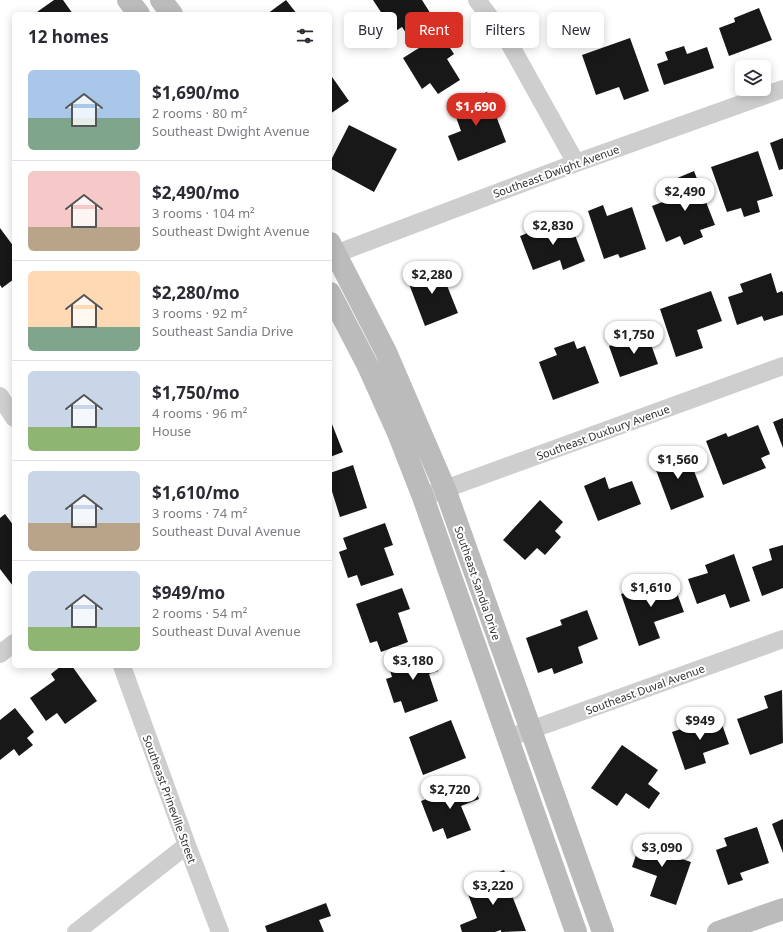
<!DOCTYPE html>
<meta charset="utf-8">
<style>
:root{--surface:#fff;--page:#f7f7f7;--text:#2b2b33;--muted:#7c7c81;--line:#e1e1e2;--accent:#d93025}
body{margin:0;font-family:"Noto Sans",sans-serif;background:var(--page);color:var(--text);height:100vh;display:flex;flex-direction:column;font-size:15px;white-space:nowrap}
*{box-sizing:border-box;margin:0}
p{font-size:13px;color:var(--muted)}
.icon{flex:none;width:22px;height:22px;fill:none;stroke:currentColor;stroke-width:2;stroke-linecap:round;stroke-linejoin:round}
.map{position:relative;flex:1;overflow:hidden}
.drawer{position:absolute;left:12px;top:12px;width:320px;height:656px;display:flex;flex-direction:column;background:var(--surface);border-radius:6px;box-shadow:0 2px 10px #0003}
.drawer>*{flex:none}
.banner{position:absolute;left:344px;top:12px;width:379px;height:36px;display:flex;gap:8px}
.controls{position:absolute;left:735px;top:60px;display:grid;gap:8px}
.controls a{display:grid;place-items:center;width:36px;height:36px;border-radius:6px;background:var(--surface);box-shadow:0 2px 10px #0003;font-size:20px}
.price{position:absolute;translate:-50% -34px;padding:0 9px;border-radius:14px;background:#fff;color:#222;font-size:13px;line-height:26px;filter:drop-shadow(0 1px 2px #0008)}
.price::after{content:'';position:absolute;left:50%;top:24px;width:12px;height:9px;margin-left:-6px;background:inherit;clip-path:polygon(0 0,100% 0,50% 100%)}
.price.current{background:var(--accent);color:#fff}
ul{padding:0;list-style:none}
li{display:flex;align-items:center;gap:12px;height:100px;padding:0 16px}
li+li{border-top:1px solid var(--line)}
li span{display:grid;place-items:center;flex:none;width:112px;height:80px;border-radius:6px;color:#555}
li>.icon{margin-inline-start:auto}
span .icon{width:48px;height:48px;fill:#fffc;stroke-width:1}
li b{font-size:17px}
h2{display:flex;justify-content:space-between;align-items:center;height:48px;padding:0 16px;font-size:17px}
.pill{padding:0 14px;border-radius:6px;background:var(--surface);box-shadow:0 2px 10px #0003;font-size:14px;line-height:36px}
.pill.current{background:var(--accent);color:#fff}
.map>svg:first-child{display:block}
.building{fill:#181818}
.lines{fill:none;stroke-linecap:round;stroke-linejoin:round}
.street{stroke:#cecece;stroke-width:18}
.secondary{stroke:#bbb;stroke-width:22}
.labels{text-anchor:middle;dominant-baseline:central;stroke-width:4;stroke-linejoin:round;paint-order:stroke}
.street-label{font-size:11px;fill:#313131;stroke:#fff}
</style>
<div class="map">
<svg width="783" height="932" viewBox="0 0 783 932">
<rect width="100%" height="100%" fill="#fff"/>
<path class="building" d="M54 0H63L73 14H38L37 12Z
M286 0 297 14H267Z
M373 0H422L434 19 408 36 402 27 394 32Z
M759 8 772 40 729 56 719 28 735 22 734 18Z
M441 34 454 54 447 59 460 80 438 94 430 83 422 89 403 58Z
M630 38 649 91 624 100 619 87 596 95 582 55Z
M684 46 687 54 707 47 714 68 664 85 657 64 668 60 665 52Z
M330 74 349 101 330 114Z
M487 92 506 142 458 161 448 136 461 131 452 106Z
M349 125 397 149 374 192 330 168V162Z
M783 138V169L779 170 770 143Z
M758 151 773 196 757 201 760 212 744 217 741 208 727 212 711 167Z
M694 171 715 225 700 230 703 237 684 245 680 236 666 242 652 206 681 195 675 179Z
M603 205 607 216 632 207 646 249 620 258 618 254 604 259 588 211Z
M568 217 585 261 563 270 560 260 533 270 520 236Z
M0 228 14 247V279L2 288 0 285Z
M438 263 458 313 425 326 406 276Z
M771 273 777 293 782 291 783 293V315L764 321 762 316 737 325 728 297 743 292 740 284Z
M711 291 722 321 697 330 703 348 676 357 660 309Z
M647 333 658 364 620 377 609 346Z
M574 341 577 349 585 346 599 383 553 400 539 362 557 355 554 348Z
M783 418V448L773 422Z
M330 419 343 452 330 457Z
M758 425 770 454 761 458 766 468 723 485 706 441 726 433 728 437Z
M686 450 704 497 671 510 653 462Z
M353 465 367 508 340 517 330 485V473Z
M605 477 609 489 632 481 641 504 598 521 584 486Z
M540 500 563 522 555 531 561 537 545 555 537 548 525 560 503 540Z
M5 514 14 526 13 586 0 569V518Z
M385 523 393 545 384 548 394 575 361 586 357 575 348 578 339 552 347 549 343 538Z
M783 545V588L762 596 752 567 772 560 769 549Z
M734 554 750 601 730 608 725 594 697 604 688 579 708 573 705 565Z
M671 577 684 612 654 622 660 638 639 646 621 594Z
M402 588 410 609 398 613 408 642 381 652 377 641 370 643 356 604Z
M587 610 598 639 578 647 583 663 554 674 552 668 538 673 526 638 562 625 560 620Z
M430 648 438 671 429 674 438 701 405 713 401 701 394 703 386 679 392 677 388 663Z
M61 666H72L97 701 65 724 57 713 46 721 30 698 55 680 51 674Z
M782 690 783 743 750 755 737 719 768 708 764 696Z
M15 708 34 732 27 738 33 745 19 756 14 749 0 760V720Z
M719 716 729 744 703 753 706 763 685 770 672 732Z
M451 720 466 758 423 775 409 737Z
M622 745 658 770 648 784 660 793 649 809 626 793 617 806 591 788Z
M472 782 479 799 461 806 471 830 447 839 443 828 433 832 421 801Z
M783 819V853L772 824Z
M757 827 769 863 740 873 743 880 728 885 716 850 727 846 724 838Z
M643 834 677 846 673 856 691 862 676 905 650 896 657 876 632 867Z
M504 870 511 888H509L526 931 501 932V930L495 932H462L460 925 477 918 465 886Z
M326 903 331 916 319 920 324 932H267L265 926Z"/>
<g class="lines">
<path class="street" d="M477 0 508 41 576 163
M330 256 576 163 783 89
M0 396 14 418
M423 497 783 366
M0 654 14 643
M122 666 187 845 220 932
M508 738 783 639
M76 932 187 845"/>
<path class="secondary" d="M128 0 139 14
M161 0 172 14
M330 243 386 352 445 489 603 932
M330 293 368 366 398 433 423 497 576 932
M718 932 783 909"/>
</g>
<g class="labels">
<g class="street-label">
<text transform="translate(556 171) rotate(-20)">Southeast Dwight Avenue</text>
<text transform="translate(603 432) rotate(-20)">Southeast Duxbury Avenue</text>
<text transform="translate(478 583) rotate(71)">Southeast Sandia Drive</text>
<text transform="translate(645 689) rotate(-20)">Southeast Duval Avenue</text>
<text transform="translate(170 799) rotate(70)">Southeast Prineville Street</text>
</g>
</g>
</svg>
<div class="controls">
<a><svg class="icon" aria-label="layers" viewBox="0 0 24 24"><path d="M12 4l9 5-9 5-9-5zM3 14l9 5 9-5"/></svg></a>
</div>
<b class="price current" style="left:476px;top:127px">$1,690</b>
<b class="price" style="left:685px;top:212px">$2,490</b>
<b class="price" style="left:553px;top:246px">$2,830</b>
<b class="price" style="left:432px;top:295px">$2,280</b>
<b class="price" style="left:634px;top:355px">$1,750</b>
<b class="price" style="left:678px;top:480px">$1,560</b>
<b class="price" style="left:651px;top:608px">$1,610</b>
<b class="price" style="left:413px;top:681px">$3,180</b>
<b class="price" style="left:700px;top:741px">$949</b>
<b class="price" style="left:450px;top:810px">$2,720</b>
<b class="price" style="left:662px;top:868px">$3,090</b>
<b class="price" style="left:493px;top:906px">$3,220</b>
<div class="banner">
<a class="pill">Buy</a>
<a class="pill current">Rent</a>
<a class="pill">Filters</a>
<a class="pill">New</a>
</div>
<section class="drawer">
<h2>12 homes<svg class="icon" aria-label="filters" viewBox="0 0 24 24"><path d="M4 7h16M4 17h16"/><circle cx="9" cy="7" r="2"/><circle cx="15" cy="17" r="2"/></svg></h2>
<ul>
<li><span style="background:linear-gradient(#a9c7e8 60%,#7fa58c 0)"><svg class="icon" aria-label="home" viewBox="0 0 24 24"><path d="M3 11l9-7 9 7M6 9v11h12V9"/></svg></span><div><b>$1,690/mo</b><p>2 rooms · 80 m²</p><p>Southeast Dwight Avenue</p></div></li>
<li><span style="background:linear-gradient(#f6c9c9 70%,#b9a48a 0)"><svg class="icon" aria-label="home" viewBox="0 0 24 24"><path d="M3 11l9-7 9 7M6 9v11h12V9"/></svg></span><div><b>$2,490/mo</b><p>3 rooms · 104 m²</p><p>Southeast Dwight Avenue</p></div></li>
<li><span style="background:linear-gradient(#ffd9b3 70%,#7fa58c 0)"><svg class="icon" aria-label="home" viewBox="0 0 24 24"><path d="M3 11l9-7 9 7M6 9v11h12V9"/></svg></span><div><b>$2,280/mo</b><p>3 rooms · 92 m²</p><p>Southeast Sandia Drive</p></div></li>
<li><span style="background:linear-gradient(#c9d6e8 70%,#8fb573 0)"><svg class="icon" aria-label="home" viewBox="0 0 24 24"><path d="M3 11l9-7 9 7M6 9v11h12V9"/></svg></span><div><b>$1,750/mo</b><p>4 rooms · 96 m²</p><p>House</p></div></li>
<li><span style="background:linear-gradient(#c9d6e8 65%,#b9a48a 0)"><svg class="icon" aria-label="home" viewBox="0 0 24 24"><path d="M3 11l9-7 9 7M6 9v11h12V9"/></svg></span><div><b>$1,610/mo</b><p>3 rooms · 74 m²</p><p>Southeast Duval Avenue</p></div></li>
<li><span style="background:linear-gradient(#c9d6e8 70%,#8fb573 0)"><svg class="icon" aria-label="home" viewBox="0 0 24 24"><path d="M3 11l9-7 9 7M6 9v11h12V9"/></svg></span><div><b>$949/mo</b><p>2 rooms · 54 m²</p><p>Southeast Duval Avenue</p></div></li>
</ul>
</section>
</div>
